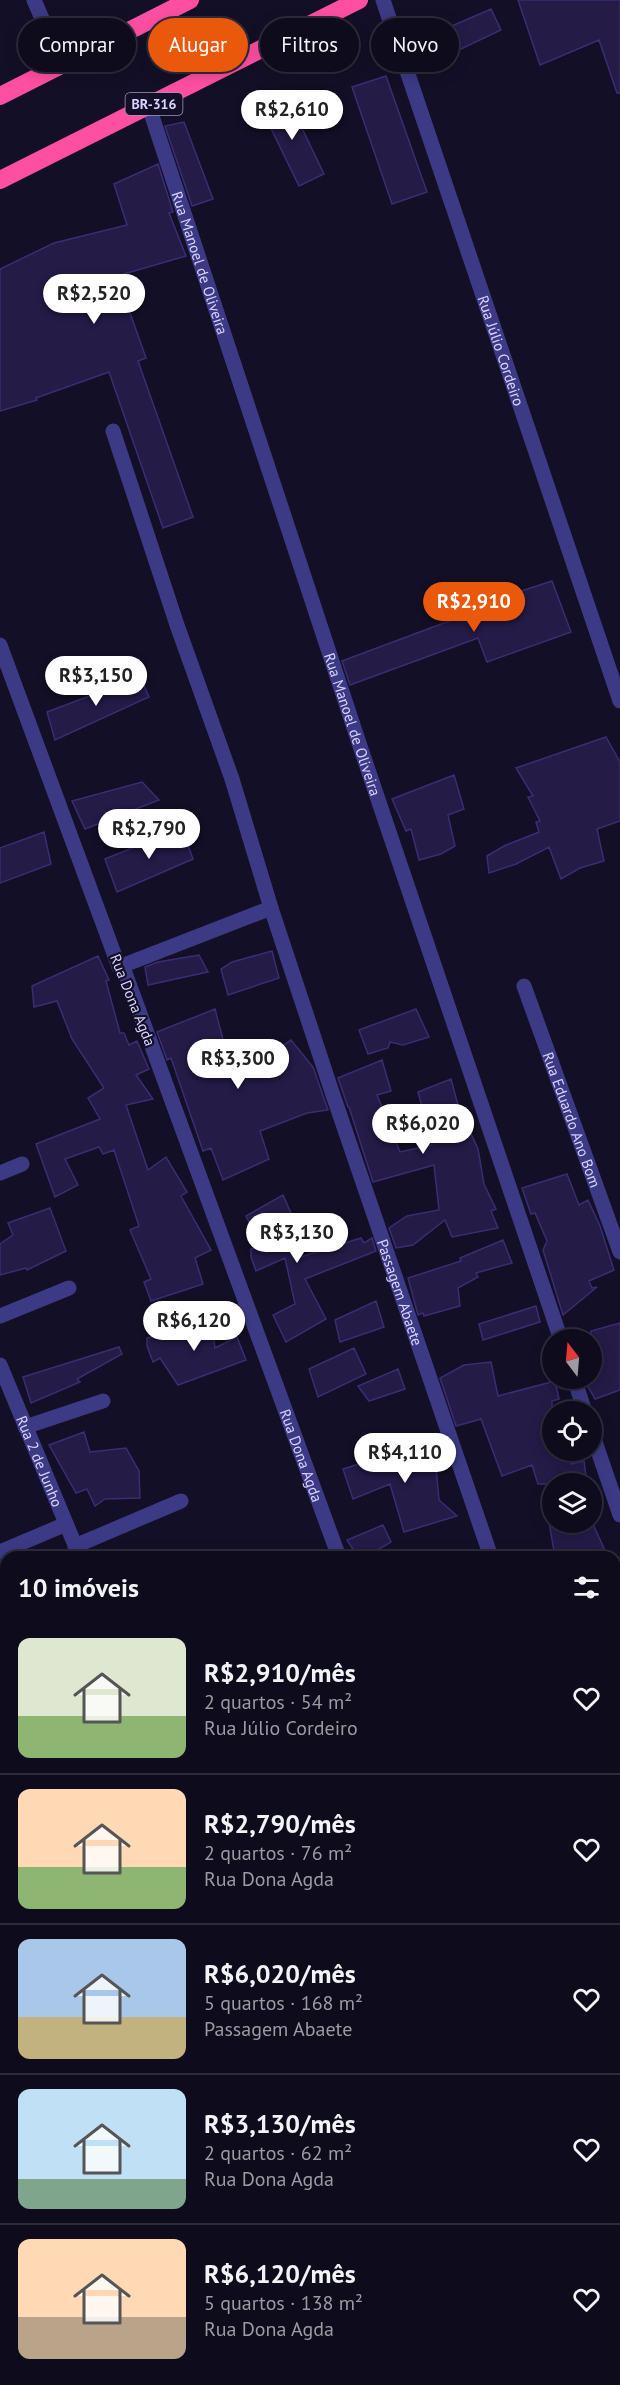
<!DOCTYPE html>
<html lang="pt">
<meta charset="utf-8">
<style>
:root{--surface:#0e0b1c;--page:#1c1929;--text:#f1f3f6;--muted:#9b9ba3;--line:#2e2b3b;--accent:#ea580c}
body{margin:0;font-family:"PT Sans",sans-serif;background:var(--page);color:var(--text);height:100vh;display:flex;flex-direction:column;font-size:22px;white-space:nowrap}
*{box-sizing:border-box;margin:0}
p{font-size:20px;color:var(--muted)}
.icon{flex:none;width:33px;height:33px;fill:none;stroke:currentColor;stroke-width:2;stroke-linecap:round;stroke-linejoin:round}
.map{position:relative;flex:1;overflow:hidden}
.sheet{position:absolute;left:0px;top:1551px;width:621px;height:834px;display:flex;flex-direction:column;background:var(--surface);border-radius:18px 18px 0 0;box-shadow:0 3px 15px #0003,0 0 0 2px var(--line)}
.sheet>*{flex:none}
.hud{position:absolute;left:18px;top:18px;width:585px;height:54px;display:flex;gap:12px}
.needle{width:39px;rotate:344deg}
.buttons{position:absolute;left:542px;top:1329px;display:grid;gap:12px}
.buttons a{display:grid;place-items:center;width:60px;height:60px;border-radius:50%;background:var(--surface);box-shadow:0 3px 15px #0003,0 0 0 2px var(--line);font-size:30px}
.price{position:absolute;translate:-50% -51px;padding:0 14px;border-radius:21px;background:#fff;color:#222;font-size:20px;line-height:39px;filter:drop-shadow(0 2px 3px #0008)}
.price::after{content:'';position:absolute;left:50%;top:36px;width:18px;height:14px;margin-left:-9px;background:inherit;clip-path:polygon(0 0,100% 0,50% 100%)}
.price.current{background:var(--accent);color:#fff}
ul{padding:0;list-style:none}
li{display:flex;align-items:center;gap:18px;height:150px;padding:0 18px}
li+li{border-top:2px solid var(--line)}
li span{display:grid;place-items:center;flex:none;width:168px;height:120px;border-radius:12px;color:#555}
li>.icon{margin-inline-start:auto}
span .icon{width:72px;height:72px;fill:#fffc;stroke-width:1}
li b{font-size:26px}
h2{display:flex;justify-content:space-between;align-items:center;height:72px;padding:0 18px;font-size:26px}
.pill{padding:0 21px;border-radius:27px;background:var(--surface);box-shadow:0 3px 15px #0003,0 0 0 2px var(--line);font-size:21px;line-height:54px}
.pill.current{background:var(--accent);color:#fff}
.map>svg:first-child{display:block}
.building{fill:#241b47;stroke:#3b2d73;stroke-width:1.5}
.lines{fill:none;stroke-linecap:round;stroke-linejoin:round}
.minor{stroke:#3d3a85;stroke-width:15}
.highway{stroke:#ff4fa3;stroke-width:18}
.labels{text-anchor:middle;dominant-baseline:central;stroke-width:4.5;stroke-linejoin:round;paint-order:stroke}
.shield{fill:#130f26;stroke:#9e99be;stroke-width:1.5}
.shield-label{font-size:14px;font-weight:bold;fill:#d9d4ff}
.street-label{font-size:15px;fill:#d9d4ff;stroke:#130f26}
</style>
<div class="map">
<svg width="620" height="2385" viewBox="0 0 620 2385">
<rect width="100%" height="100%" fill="#130f26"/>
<path class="building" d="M518 0H620V93H617L599 40 540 65Z
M491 9 501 30 417 70 408 45Z
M386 76 427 192 392 204 352 87Z
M286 95 324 174 299 186 261 108Z
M184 122 213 199 192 206 165 126Z
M158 164 173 212 169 213 186 256 117 276 146 358 138 361 193 517 163 528 109 372 36 398 37 400 0 411V269L54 243 127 225 114 184Z
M552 581 571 632 487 662 478 638 350 685 342 661 468 614 466 609Z
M140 677 149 697 55 740 47 712Z
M606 737 620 762V821L597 829 604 861 580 868 561 879 549 847 516 864 489 873 487 856 504 846 539 832 536 822 540 821 528 797 533 796 516 768Z
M454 775 464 809 448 815 455 846 441 854 419 860 411 829 406 831 392 799Z
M142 782 159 800 85 829 72 801Z
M182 828 193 859 117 892 105 859Z
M44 832 51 864 0 883V848Z
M272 951 279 978 228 995 221 969 232 962Z
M199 955 208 972 148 985 145 967 158 962Z
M98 956 109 980 106 981 120 1033H124L129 1045 137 1041 149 1069 136 1075 153 1099 126 1105 148 1170 166 1157 187 1192 181 1196 211 1250 195 1258 203 1284 151 1301 144 1282 151 1279 130 1230 139 1226 114 1150 103 1154 99 1147 65 1159 78 1185 55 1197 36 1144 100 1119 88 1098 104 1088 72 1039 57 1001 34 1007 32 986Z
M215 1009 226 1051 272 1053 291 1040 313 1067 328 1110 307 1113 260 1131 269 1159 223 1180 211 1148 203 1151 171 1058 167 1060 157 1032Z
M416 1009 429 1037 403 1045 390 1042 388 1048 368 1054 359 1030Z
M382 1060 391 1091 377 1095 400 1152 432 1145 418 1092 451 1079 458 1105 478 1149 484 1184 496 1209 491 1211 498 1228 452 1237 445 1220 413 1245 396 1248 389 1228 407 1216 439 1210 434 1165 373 1182 349 1107H348L338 1078Z
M567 1174 579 1205 588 1200 600 1226 614 1270 589 1281 592 1288 597 1287 563 1315 543 1250 547 1241 535 1213 531 1214 522 1188Z
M283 1195 295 1222 287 1225V1247L294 1259 361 1238 364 1243 372 1238 376 1251 305 1279 326 1319 286 1342 273 1315 295 1304 285 1258 256 1271 251 1257V1249L261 1246 246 1216Z
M50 1208 66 1251 27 1270 26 1268 0 1275V1244L13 1235 8 1223Z
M503 1240 512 1263 476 1273 478 1277 458 1288 460 1306 424 1316 423 1313 418 1315 408 1278 461 1261 460 1258Z
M376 1301 384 1327 340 1342 335 1320Z
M536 1306 540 1322 483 1340 479 1324Z
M211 1319 215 1348 237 1337 246 1360 178 1385 160 1358 153 1362 147 1346V1338Z
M620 1323V1390L595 1399 585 1381 591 1378V1331Z
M119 1347 122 1354 77 1379 80 1382 31 1403 23 1377Z
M354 1348 366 1374 318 1397 309 1369Z
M491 1362 498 1396 555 1381 559 1399 552 1401V1450H567L571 1464 584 1461 587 1484H538L532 1465 502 1476 481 1419 456 1426 440 1378 464 1365Z
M398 1369 405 1389 369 1401 358 1386Z
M84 1432 90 1452 126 1448 139 1471 140 1498 105 1499 95 1506 87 1489 76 1493 49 1445Z
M437 1440 442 1464 436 1467 439 1500 457 1516 404 1532 390 1484 353 1499 343 1469Z
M549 1522H592L608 1557H555Z
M383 1525 391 1542 366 1557H358L347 1540Z"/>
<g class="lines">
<g class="minor">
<path d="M34 0 62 65"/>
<path id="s1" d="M383 0 620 701"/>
<path id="s2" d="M149 107 361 749 561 1340"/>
<path id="s3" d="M113 431 177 625 232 779 271 908 332 1092 491 1557"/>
<path id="s4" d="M0 645 119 967 124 970 339 1557"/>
<path d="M119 967 271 908"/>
<path id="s5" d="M524 986 620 1252"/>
<path d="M0 1173 22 1164"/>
<path d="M0 1316 69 1288"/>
<path id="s6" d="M0 1365 80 1557"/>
<path d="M574 1378 585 1412"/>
<path d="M25 1427 103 1401"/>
<path d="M591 1430 620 1515"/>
<path d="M75 1546 181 1501"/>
<path d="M0 1552 66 1524"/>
<path d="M0 1903 6 1901"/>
<path d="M615 1909 620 1923"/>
<path d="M615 1961 620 1959"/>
<path d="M615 2058 620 2070"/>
<path d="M421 2379 423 2385"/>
<path d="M287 2385 301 2379"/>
</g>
<path class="highway" d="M0 96 190 0
M0 180 359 0"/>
</g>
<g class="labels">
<rect class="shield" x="125.5" y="93" width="57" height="22" rx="4.5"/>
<g class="shield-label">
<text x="154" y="104">BR-316</text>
</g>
<g class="street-label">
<text stroke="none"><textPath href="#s2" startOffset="164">Rua Manoel de Oliveira</textPath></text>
<text stroke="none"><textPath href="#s1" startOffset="370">Rua Júlio Cordeiro</textPath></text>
<text stroke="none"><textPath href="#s2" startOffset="650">Rua Manoel de Oliveira</textPath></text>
<text transform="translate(133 1000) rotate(68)">Rua Dona Agda</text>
<text stroke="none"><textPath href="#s5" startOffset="142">Rua Eduardo Ano Bom</textPath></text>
<text stroke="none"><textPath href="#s3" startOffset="908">Passagem Abaete</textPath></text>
<text stroke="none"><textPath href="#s4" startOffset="866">Rua Dona Agda</textPath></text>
<text stroke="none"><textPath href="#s6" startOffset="104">Rua 2 de Junho</textPath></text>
</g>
</g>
</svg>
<div class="buttons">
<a><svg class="needle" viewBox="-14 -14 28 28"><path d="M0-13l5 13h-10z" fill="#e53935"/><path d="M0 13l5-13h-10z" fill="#9b9ba3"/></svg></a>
<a><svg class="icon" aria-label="locate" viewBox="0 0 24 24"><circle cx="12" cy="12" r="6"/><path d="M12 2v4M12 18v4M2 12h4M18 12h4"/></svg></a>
<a><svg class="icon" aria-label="layers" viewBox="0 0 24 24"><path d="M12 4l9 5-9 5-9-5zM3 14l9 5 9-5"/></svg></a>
</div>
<b class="price" style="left:292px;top:141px">R$2,610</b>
<b class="price" style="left:94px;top:325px">R$2,520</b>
<b class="price current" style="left:474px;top:633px">R$2,910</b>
<b class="price" style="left:96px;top:707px">R$3,150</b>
<b class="price" style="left:149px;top:860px">R$2,790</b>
<b class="price" style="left:238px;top:1090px">R$3,300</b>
<b class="price" style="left:423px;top:1155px">R$6,020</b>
<b class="price" style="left:297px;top:1264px">R$3,130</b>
<b class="price" style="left:194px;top:1352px">R$6,120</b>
<b class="price" style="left:405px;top:1484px">R$4,110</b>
<div class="hud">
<a class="pill">Comprar</a>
<a class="pill current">Alugar</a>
<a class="pill">Filtros</a>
<a class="pill">Novo</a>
</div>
<section class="sheet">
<h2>10 imóveis<svg class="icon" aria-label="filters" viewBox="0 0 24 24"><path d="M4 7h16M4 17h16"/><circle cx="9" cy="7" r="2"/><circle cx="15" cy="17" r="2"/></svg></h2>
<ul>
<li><span style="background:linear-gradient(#dfe7d0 65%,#8fb573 0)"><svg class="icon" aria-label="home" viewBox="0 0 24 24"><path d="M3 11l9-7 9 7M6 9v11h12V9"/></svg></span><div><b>R$2,910/mês</b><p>2 quartos · 54 m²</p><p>Rua Júlio Cordeiro</p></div><svg class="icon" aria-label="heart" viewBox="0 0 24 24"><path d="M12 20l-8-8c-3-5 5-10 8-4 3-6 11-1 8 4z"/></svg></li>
<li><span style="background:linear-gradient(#ffd9b3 65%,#8fb573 0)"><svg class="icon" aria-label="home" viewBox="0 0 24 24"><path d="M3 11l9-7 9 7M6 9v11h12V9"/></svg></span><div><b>R$2,790/mês</b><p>2 quartos · 76 m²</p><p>Rua Dona Agda</p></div><svg class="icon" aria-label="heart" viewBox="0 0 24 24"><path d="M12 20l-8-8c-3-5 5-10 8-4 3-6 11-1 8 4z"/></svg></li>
<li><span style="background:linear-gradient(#a9c7e8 65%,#c2b280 0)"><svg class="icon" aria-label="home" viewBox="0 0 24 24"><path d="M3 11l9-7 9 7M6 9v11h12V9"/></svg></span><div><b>R$6,020/mês</b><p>5 quartos · 168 m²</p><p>Passagem Abaete</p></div><svg class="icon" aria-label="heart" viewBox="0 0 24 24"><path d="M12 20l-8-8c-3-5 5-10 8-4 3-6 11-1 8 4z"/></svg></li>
<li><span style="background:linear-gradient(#bfe0f5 75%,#7fa58c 0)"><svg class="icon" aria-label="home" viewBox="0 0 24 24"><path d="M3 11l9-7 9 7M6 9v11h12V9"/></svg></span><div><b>R$3,130/mês</b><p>2 quartos · 62 m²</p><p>Rua Dona Agda</p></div><svg class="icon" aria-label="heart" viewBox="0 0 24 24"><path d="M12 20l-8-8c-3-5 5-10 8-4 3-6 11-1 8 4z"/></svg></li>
<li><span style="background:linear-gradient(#ffd9b3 65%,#b9a48a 0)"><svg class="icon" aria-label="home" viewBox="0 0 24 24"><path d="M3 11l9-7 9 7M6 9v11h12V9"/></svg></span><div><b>R$6,120/mês</b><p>5 quartos · 138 m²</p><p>Rua Dona Agda</p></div><svg class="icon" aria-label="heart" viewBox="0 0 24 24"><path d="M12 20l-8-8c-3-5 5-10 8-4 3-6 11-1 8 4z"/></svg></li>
</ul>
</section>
</div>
